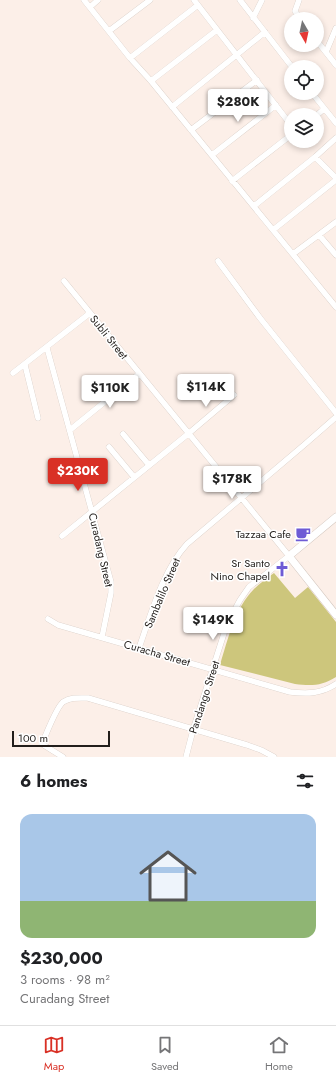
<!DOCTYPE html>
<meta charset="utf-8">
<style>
:root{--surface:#fff;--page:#f6f6f6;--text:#202124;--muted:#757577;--line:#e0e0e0;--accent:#d93025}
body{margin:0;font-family:Jost,sans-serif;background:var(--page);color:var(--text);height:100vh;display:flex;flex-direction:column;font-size:15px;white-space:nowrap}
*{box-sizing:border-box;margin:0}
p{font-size:13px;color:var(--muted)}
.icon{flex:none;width:22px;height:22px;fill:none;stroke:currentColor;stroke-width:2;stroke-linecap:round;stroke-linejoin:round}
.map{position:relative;height:757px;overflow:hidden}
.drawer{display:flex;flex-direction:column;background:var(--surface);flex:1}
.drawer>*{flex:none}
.needle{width:26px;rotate:171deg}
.controls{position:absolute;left:284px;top:12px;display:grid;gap:8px}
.controls a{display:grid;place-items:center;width:40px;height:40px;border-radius:50%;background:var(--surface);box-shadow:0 2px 6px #0003;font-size:20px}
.scale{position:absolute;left:12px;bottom:10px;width:98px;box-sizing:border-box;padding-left:4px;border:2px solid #221e1b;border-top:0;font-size:11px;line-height:14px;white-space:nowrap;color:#221e1b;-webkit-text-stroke:3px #fff;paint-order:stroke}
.price{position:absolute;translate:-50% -34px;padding:0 9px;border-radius:4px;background:#fff;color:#222;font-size:13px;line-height:26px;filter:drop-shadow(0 1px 2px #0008)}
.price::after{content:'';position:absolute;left:50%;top:24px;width:12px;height:9px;margin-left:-6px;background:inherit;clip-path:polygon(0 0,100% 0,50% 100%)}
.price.on{background:var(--accent);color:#fff}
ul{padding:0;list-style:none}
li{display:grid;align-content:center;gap:8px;height:212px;padding:0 20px}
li+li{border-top:1px solid var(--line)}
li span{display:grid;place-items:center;height:124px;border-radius:12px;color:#555}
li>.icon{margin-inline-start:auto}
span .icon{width:72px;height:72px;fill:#fffc;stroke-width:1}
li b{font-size:17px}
h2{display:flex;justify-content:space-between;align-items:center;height:48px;padding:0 20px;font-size:17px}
.dock{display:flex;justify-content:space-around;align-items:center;height:56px;border-top:1px solid var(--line);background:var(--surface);font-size:11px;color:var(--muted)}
.dock a{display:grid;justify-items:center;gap:2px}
.dock .on{color:var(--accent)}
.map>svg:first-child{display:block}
.green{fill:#cdc67c}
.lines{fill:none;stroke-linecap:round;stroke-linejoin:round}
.minor-casing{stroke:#d2c6be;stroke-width:6}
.tertiary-casing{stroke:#d2c6be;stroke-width:8}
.minor{stroke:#fff;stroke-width:5.5}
.tertiary{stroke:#fff;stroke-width:7}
.labels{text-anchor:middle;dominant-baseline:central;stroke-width:3;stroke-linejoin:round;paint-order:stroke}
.street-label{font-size:11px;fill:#221e1b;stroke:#fff}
.poi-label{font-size:11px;fill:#221e1b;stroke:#fff;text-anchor:end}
</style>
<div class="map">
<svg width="336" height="757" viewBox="0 0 336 757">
<rect width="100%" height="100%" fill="#fcefe8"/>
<path class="green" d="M274 573 295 598 308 587 336 622V677C322 686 311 686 295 684L220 665C228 639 235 608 254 589 260 583 267 578 274 573Z"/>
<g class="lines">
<g class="minor-casing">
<path id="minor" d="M84 0 130 58 151 81 336 307
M194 0 291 125
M240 0 292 67
M299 0 295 11 300 19
M90 7 98 0
M253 18 262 0
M109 31 150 0
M317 41 336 65
M326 52 336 28
M130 58 198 5
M151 81 217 30
M312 93 336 123
M172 107 265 32
M317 115 324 109
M191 130 257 80
M212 155 276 105
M315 157 336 178
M232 181 291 135
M254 206 315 157 336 138
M273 230 336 180
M319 235 336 255
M293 254 336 222
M218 261 260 318 336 413
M64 281 289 556 249 587 240 600 227 624 193 730 186 757
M47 348 111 582V593L102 637
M25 365 38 418
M13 373 90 313
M70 430 139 374
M123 434 149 465
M109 447 134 477
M62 536 188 434 234 395
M48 619 58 625 290 692C307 694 321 694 336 684
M139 648C151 614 163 570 187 544L304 445 336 417
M63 757 42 744C46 734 57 707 63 702 71 697 79 698 88 698L247 745 261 750 274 757"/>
</g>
<g class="tertiary-casing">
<path id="tertiary" d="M336 517 289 556 336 615"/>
</g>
<use href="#minor" class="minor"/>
<use href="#tertiary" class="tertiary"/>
</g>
<defs>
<g id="cafe-bare" transform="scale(1.2)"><path d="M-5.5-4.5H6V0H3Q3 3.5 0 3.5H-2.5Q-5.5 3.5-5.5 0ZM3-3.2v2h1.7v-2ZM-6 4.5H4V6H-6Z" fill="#6e5bd5" stroke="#fff" stroke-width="2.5" paint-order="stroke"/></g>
<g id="church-bare" transform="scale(1.2)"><path d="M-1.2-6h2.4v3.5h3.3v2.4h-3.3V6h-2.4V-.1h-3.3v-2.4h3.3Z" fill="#6e5bd5" stroke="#fff" stroke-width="2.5" paint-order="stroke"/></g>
</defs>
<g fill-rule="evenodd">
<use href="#cafe-bare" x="303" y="534"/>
<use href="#church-bare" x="282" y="569"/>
</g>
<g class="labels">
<g class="street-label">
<text transform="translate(109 337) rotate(51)">Subli Street</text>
<text transform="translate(101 550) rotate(77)">Curadang Street</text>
<text transform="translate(162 593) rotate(-67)">Sambalilo Street</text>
<text transform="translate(157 653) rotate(16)">Curacha Street</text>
<text transform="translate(204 697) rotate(-72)">Pandango Street</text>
</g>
<g class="poi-label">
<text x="291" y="534">Tazzaa Cafe</text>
<text x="270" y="563">Sr Santo<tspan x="270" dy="13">Nino Chapel</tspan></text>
</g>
</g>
</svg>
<div class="controls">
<a><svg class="needle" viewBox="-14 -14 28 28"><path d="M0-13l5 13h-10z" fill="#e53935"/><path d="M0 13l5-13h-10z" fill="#757577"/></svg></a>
<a><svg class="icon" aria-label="locate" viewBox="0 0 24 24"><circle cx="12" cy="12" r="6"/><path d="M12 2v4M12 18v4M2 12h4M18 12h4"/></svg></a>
<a><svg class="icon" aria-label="layers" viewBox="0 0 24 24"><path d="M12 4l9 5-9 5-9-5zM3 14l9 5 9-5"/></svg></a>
</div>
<div class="scale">100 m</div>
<b class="price" style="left:238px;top:123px">$280K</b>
<b class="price" style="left:206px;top:408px">$114K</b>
<b class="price" style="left:110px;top:409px">$110K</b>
<b class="price on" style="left:78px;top:492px">$230K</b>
<b class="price" style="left:232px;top:500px">$178K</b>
<b class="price" style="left:213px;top:641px">$149K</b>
</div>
<section class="drawer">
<h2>6 homes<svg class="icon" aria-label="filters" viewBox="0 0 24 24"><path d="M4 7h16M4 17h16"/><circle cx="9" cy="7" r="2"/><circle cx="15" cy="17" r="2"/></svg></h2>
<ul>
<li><span style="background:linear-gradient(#a9c7e8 70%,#8fb573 0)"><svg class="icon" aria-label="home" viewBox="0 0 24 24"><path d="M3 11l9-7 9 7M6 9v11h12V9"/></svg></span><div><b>$230,000</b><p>3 rooms · 98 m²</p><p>Curadang Street</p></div></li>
</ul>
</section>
<nav class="dock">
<a class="on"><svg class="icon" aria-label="map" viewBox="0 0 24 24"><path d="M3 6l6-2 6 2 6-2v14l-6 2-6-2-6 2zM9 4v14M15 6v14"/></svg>Map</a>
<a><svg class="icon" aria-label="saved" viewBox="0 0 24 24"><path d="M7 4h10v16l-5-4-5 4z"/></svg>Saved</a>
<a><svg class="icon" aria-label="home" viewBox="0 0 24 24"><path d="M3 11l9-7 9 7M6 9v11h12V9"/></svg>Home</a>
</nav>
